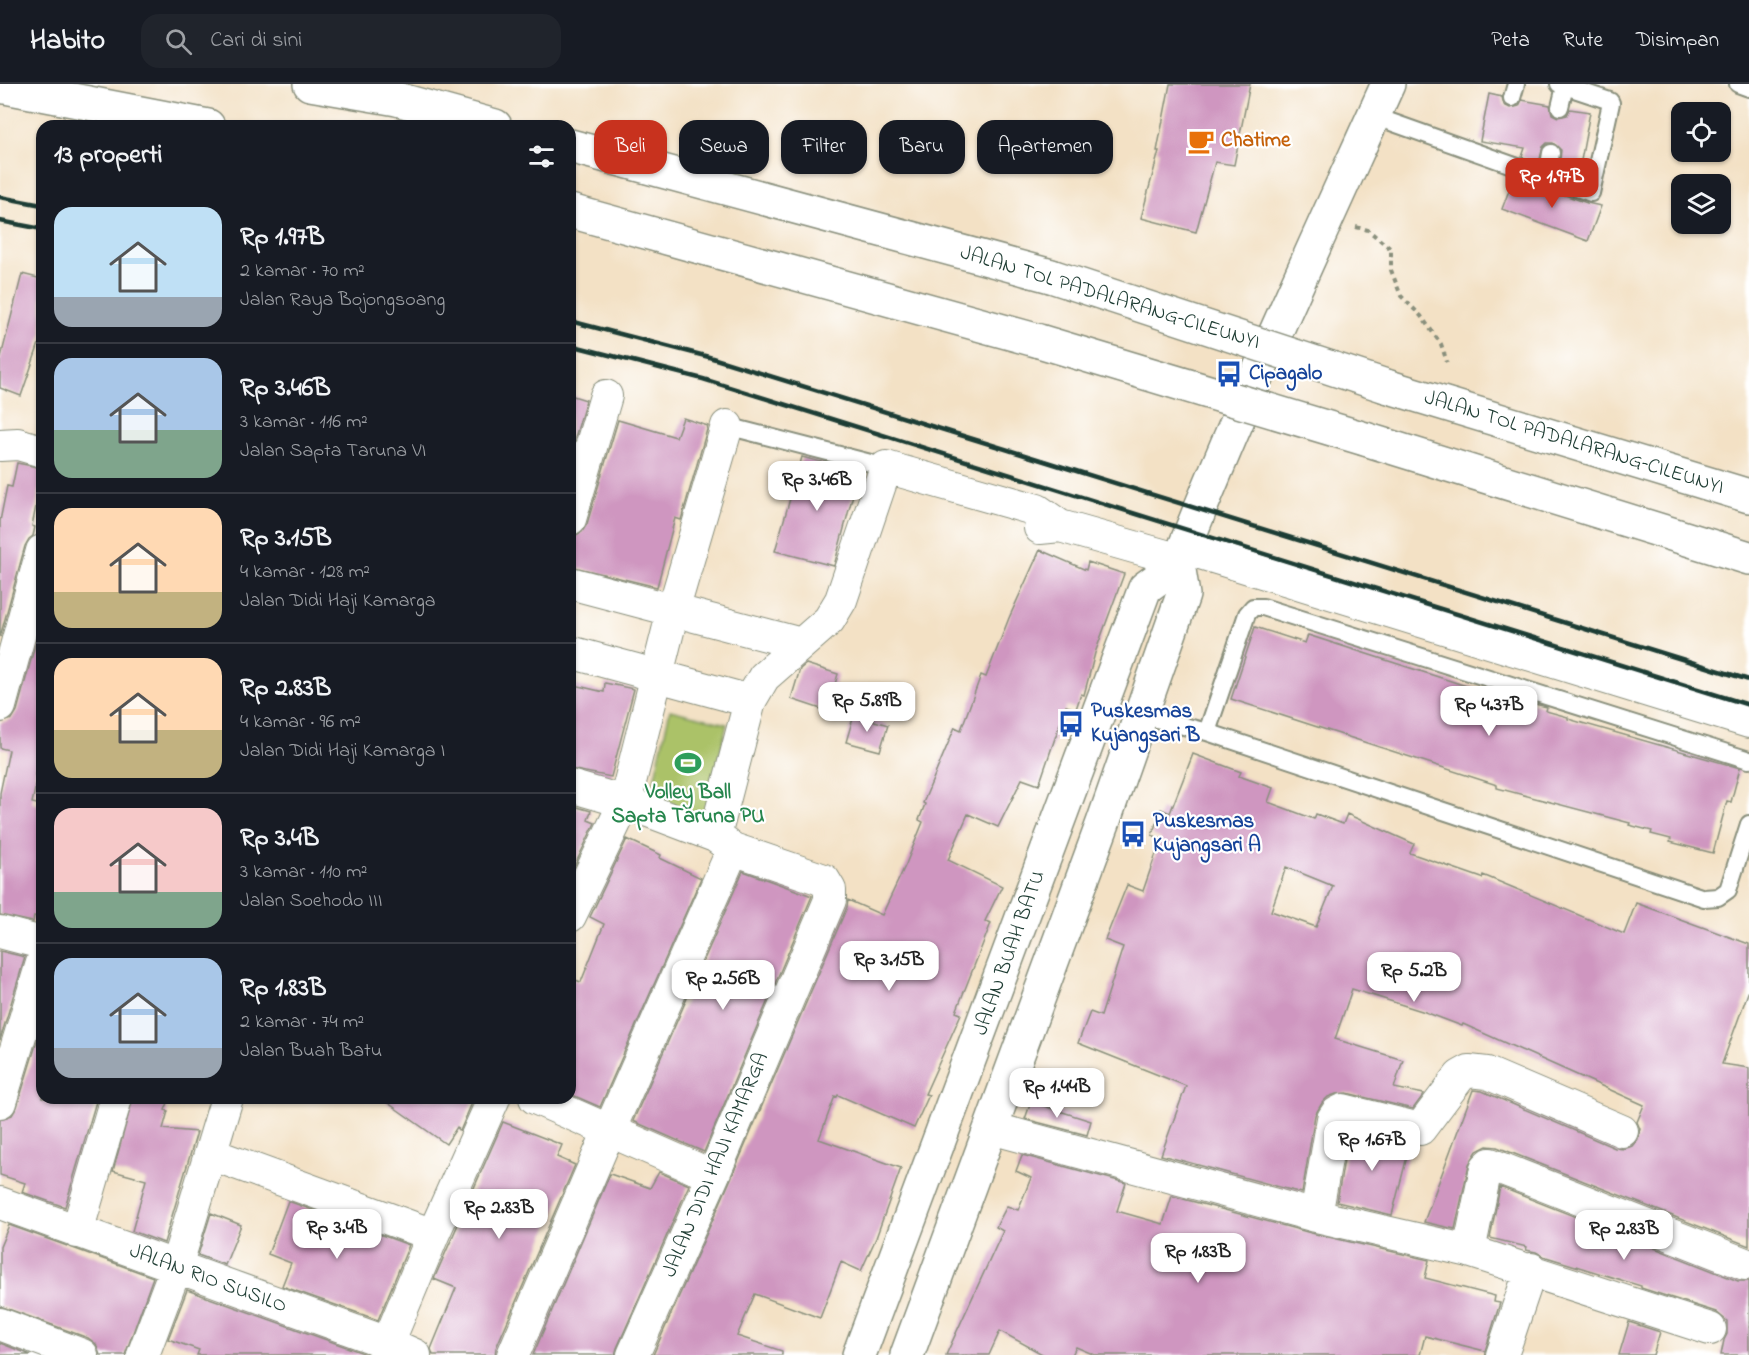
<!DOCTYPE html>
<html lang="id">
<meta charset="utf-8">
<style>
:root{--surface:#171b24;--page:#20242c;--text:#f1f3f6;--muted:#9ea1a6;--line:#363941;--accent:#c8321e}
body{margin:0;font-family:"Indie Flower",sans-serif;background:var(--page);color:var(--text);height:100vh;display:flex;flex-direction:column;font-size:22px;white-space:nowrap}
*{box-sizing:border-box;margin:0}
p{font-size:20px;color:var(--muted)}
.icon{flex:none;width:33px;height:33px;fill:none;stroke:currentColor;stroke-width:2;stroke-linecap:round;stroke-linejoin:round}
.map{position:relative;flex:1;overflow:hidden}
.side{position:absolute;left:36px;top:36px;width:540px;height:984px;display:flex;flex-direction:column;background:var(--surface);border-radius:18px;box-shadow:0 2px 4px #0004}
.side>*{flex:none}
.hud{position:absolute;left:594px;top:36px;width:570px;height:54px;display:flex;gap:12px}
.tools{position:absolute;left:1671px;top:18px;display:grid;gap:12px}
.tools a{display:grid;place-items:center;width:60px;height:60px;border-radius:12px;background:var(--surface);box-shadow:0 2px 4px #0004;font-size:30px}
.price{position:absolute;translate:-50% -51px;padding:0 14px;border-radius:12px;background:#fff;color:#222;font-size:20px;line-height:39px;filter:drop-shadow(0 2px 3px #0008)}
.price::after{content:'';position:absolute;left:50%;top:36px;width:18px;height:14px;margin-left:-9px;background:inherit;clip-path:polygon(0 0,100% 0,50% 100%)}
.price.active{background:var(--accent);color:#fff}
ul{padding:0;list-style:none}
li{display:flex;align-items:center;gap:18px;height:150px;padding:0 18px}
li+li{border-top:2px solid var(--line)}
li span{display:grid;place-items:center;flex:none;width:168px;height:120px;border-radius:18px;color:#555}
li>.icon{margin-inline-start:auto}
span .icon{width:72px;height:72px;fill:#fffc;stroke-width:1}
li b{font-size:26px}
h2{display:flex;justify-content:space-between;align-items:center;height:72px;padding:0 18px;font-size:26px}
.pill{padding:0 21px;border-radius:18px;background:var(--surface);box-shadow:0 2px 4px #0004;font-size:21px;line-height:54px}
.pill.active{background:var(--accent);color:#fff}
header{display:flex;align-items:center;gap:36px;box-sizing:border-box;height:84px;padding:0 30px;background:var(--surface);border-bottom:2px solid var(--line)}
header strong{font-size:28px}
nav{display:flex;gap:33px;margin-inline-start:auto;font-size:21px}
.search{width:420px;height:54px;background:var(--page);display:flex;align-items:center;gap:15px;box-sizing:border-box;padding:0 21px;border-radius:18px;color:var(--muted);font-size:22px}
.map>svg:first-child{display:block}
.green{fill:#abc267;stroke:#65804e;stroke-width:1.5}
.building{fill:#cf96c0;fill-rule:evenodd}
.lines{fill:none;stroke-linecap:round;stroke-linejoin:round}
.lane-casing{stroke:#898f7c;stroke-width:20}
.street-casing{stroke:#898f7c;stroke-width:34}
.primary-casing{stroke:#898f7c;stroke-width:36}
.highway-casing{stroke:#898f7c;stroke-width:36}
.path{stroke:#898f7c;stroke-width:4;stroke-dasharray:4.5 4.5;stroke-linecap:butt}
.lane{stroke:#fff;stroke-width:16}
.street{stroke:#fff;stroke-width:32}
.primary{stroke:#fff;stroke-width:33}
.highway{stroke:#fff;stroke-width:33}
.rail{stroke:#1f3d34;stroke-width:4.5}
.highway-bridge-casing{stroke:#898f7c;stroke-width:36;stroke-linecap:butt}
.highway-bridge{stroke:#fff;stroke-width:33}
.labels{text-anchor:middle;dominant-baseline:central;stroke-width:4.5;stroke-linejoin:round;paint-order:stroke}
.food-label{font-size:21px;font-weight:bold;fill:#c56008;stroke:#fff;text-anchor:start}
.street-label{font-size:21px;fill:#1f3d34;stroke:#fff}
.transit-label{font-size:21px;font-weight:bold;fill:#164399;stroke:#fff;text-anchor:start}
.leisure-label{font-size:21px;font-weight:bold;fill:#27864d;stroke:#fff}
</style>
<header>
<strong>Habito</strong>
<div class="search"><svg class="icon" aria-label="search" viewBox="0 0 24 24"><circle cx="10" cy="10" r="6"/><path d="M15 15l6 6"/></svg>Cari di sini</div>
<nav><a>Peta</a><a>Rute</a><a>Disimpan</a></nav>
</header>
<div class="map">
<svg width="1749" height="1271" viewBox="0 0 1749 1271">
<rect width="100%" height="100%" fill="#fff"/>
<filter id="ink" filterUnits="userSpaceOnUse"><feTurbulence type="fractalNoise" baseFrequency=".0167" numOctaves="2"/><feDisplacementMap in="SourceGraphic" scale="12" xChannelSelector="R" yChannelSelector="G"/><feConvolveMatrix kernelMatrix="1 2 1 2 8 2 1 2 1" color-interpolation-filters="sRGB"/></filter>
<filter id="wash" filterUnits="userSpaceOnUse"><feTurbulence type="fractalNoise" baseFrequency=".008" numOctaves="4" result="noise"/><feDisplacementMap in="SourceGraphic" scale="24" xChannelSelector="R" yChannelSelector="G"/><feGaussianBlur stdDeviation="1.35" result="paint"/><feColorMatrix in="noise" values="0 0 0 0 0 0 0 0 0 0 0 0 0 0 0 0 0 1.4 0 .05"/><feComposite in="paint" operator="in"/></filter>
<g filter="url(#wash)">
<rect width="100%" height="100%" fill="#f3e1c5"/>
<path class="green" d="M670 626 727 640 705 732 649 719Z"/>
<g id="blocks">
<path class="building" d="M1170 0H1250L1234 81 1215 78 1196 148 1141 134 1159 67H1157Z
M1489 10 1502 13 1504 21 1510 24 1519 22 1522 16 1550 21 1552 30 1558 33 1567 31 1570 25 1590 28 1578 93 1559 86 1561 66 1553 59H1547L1543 63 1539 79 1522 73 1525 64 1480 57Z
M1514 93 1587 119 1601 122 1588 157 1502 125Z
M22 190 42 195V251L21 312 0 304V277Z
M570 311 586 316 570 371Z
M683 334 708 342 681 436 675 434 657 503 570 482V467L574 452 582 448 587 440 618 336 676 353Z
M802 373 859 388 834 482 775 467Z
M17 379 42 384V393L32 442 35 443 33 452 29 455 25 462 0 553V437L7 402 12 403Z
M1040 466 1086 486 1088 478 1124 490 1095 569 1084 611 1081 610 1076 625 1066 622 1039 701 1022 695 998 743 968 730 948 776 1002 802 985 837 991 839 956 928 961 930 925 1010 929 1011 914 1044 838 1011 837 1013 835 1012 819 1055 901 1084 876 1154 861 1187 841 1178 820 1234 755 1210 737 1252 782 1267V1271H653L729 1099 847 823 848 816 882 831 906 780 923 738 919 736 925 720 923 719 955 643 961 646 981 591 986 593 1009 534Z
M42 536V661L35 691 38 692 32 719 42 721V834L34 832 33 838 0 831V709L9 666 0 664V639L12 635 17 627Z
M1255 543 1305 559 1308 551 1485 608 1547 623 1546 627 1568 633V635L1740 684 1731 718 1727 717 1713 769 1670 758 1671 755 1651 750 1652 747 1629 741 1630 739 1497 704V701L1231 615Z
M806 580 838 590 827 627 791 615 800 585Z
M605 599 634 605 611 693 570 685V600L604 608Z
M854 631 888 641 880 667 846 658Z
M1193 670 1241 688 1239 692 1273 704 1268 718 1314 735 1316 730 1343 740 1347 730 1414 760 1410 769 1482 794 1483 791 1624 850 1636 819 1749 860V906L1722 980 1749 984V1162L1497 1063 1487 1062 1477 1067 1469 1080 1455 1145 1424 1138 1473 1006 1482 1007 1615 1064 1624 1065 1632 1062 1638 1055 1640 1045 1637 1038 1644 1021 1463 940 1462 942 1425 928 1352 905 1335 955 1403 976 1394 1004 1424 1010 1413 1025 1347 1009 1336 1010 1328 1013 1322 1019 1315 1031 1302 1109 1161 1071 1186 1002 1078 959 1090 928 1101 932 1123 863 1105 856 1127 801 1143 807 1161 755 1152 751 1161 725 1170 729ZM1286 783 1333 802 1316 843 1271 827Z
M570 721 591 727 588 736 595 739 570 791Z
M627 755 661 771 660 774 701 794 600 1023 570 1010V894L581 898 604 840 590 833Z
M743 787 812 812 704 1068 633 1037Z
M0 867 25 873 0 956Z
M42 941V1014H97L65 1123 22 1108 25 1099 0 1091V1035L12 1031 17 1023Z
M133 1014H170L165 1026 168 1027 163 1045 197 1048 164 1159 132 1147 146 1096 113 1087Z
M381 1014H474L460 1047 457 1043 446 1060Z
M1031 1018 1091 1037 1087 1051 1025 1035Z
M503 1038 562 1061 557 1073 575 1081 496 1264 495 1271H433L431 1265 456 1204 434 1195Z
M1349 1046 1410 1061 1392 1131 1337 1118Z
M1022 1071 1126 1099 1117 1127 1163 1140 1172 1112 1311 1149 1429 1176 1425 1194 1495 1212 1494 1218 1500 1219 1485 1267 1425 1252 1420 1271H1095L1076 1263 1072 1271H1044L1000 1247 989 1271H946L1003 1147 996 1143 1007 1122 1018 1126 1031 1094 1016 1087Z
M659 1088 689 1101 617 1264 615 1271H533L610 1090 650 1104Z
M1500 1103 1738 1197H1749V1271H1721L1724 1256 1727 1250V1237L1716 1228 1641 1204V1202L1543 1172 1536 1168 1526 1166 1527 1163 1490 1154Z
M288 1117 409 1161 378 1236 282 1202 291 1179 268 1170Z
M211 1129 241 1141 225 1181 198 1171Z
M9 1141 153 1193 125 1271H100L96 1260 88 1254 0 1222V1163Z
M187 1206 366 1270 365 1271H197L199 1266 168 1255Z
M1629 1238 1660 1248 1653 1271H1619Z
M0 1259 31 1271H0Z"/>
</g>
</g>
<g filter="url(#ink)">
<use href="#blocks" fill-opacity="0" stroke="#898f7c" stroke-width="1.5"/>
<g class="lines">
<g class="lane-casing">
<path id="lane" d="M1738 0 1749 4
M1512 14 1516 0
M1560 23 1565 2
M1374 32 1591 109 1611 19 1610 17 1559 0
M1547 93 1551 69
M727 342 886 383
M1141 631 1207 648 1247 530 1253 523H1263L1749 676
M1207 648 1704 814 1718 813 1728 806 1749 740"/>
</g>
<g class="street-casing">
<path id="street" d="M0 361 18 360 42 367
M570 435 606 312
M1040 444 1060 442 1180 476
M1184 464 1749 638
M570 499 801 560
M570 568 750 617
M0 622 42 467
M570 702 625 718 715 752
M570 832 625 718 673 527 727 342
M0 848 42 859
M535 1014 713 1092
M0 1018 42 879
M991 1044 1316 1132 1469 1167 1710 1245
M211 1070 433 1151
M0 1119 388 1259 415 1271
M1316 1132 1333 1035 1337 1029 1343 1026 1420 1045 1460 992 1469 987 1487 989 1622 1047
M77 1148 116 1014
M1469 1167 1486 1084 1490 1080 1745 1180
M0 1240 82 1271
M143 1271 176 1183 227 1014
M383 1271 433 1151 494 1014
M513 1271 609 1047 733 765
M633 1271 713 1092 830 816V806L824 796 733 765 715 752 750 617 764 593 829 536 841 516 886 383 1037 426 1060 442
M1502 1271 1531 1185"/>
</g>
<g class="primary-casing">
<path id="primary" d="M859 1271 1145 504 1178 480
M907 1271 1103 739 1183 511 1178 480C1242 318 1316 159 1388 0"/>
</g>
<g class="highway-casing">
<path id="highway" d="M310 0 397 15 495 42
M0 2 208 42
M570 62 1051 192
M570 127 1039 257
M1386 302 1749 412
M1365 355 1749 474"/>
</g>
<path class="path" d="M1356 143 1368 146 1391 165V186L1401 212 1421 232 1441 260 1447 278"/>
<use href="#lane" class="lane"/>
<use href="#street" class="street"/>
<use href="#primary" class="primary"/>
<use href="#highway" class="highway"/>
<path class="rail" d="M0 113 42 121
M0 137 42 145
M570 237 709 273 1749 596
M570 261 703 295 1749 621"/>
<g class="highway-bridge-casing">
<path id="highway-bridge" d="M1051 192 1386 302
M1039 257 1365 355"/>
</g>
<use href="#highway-bridge" class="highway-bridge"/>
</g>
</g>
<defs>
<g id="cafe-bare" transform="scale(2.07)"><path d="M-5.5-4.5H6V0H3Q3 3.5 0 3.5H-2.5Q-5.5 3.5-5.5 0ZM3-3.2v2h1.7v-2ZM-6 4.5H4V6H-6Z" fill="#e8710a" stroke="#fff" stroke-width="2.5" paint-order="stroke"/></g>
<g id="bus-bare" transform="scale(2.07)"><path d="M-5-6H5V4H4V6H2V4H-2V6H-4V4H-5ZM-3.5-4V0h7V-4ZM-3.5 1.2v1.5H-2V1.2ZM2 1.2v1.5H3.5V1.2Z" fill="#1a4fb4" stroke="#fff" stroke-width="2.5" paint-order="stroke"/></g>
<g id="stadium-bare" transform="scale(2.07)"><path d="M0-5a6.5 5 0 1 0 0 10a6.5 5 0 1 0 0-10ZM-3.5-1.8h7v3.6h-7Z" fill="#2e9e5b" stroke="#fff" stroke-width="2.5" paint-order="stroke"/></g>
</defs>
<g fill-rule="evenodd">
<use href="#cafe-bare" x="1201" y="57"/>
<use href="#bus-bare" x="1229" y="290"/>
<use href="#bus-bare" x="1071" y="640"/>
<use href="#stadium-bare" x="688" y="679"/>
<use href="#bus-bare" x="1133" y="750"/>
</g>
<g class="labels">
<g class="food-label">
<text x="1221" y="57">Chatime</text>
</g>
<g class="street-label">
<text transform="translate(1110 214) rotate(17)">JALAN TOL PADALARANG–CILEUNYI</text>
<text transform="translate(1574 359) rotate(17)">JALAN TOL PADALARANG–CILEUNYI</text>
<text transform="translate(1010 869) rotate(-70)">JALAN BUAH BATU</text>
<text transform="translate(716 1081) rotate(-67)">JALAN DIDI HAJI KAMARGA</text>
<text transform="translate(208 1195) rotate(20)">JALAN RIO SUSILO</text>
</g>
<g class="transit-label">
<text x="1249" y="290">Cipagalo</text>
<text x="1091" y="628">Puskesmas<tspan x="1091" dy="24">Kujangsari B</tspan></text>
<text x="1153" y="738">Puskesmas<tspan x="1153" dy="24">Kujangsari A</tspan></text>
</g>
<g class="leisure-label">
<text x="688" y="709">Volley Ball<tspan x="688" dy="24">Sapta Taruna PU</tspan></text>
</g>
</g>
</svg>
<div class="tools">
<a><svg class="icon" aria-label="locate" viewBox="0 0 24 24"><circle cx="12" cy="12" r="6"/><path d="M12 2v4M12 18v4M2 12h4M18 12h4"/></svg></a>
<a><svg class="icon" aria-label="layers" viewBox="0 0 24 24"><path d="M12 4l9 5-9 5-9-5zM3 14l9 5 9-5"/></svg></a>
</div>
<b class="price active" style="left:1552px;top:125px">Rp 1.97B</b>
<b class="price" style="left:817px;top:428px">Rp 3.46B</b>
<b class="price" style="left:867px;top:649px">Rp 5.89B</b>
<b class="price" style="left:1489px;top:653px">Rp 4.37B</b>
<b class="price" style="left:889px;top:908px">Rp 3.15B</b>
<b class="price" style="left:1414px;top:919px">Rp 5.2B</b>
<b class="price" style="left:723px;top:927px">Rp 2.56B</b>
<b class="price" style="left:1057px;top:1035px">Rp 1.44B</b>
<b class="price" style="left:1372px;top:1088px">Rp 1.67B</b>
<b class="price" style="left:499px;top:1156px">Rp 2.83B</b>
<b class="price" style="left:337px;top:1176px">Rp 3.4B</b>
<b class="price" style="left:1624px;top:1177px">Rp 2.83B</b>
<b class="price" style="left:1198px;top:1200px">Rp 1.83B</b>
<div class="hud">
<a class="pill active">Beli</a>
<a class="pill">Sewa</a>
<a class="pill">Filter</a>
<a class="pill">Baru</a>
<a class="pill">Apartemen</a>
</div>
<section class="side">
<h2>13 properti<svg class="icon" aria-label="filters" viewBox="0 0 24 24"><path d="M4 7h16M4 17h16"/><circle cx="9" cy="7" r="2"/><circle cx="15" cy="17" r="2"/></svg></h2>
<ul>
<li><span style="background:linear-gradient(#bfe0f5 75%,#9aa5b1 0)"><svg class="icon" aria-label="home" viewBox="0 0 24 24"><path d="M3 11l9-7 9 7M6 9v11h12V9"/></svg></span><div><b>Rp 1.97B</b><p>2 kamar · 70 m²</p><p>Jalan Raya Bojongsoang</p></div></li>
<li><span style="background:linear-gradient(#a9c7e8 60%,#7fa58c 0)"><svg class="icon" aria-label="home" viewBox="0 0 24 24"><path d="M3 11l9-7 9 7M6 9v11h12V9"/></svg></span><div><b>Rp 3.46B</b><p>3 kamar · 116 m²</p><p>Jalan Sapta Taruna VI</p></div></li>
<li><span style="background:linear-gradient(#ffd9b3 70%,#c2b280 0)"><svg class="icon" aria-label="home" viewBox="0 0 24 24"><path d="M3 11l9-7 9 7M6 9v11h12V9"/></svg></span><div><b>Rp 3.15B</b><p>4 kamar · 128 m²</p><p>Jalan Didi Haji Kamarga</p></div></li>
<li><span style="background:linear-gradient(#ffd9b3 60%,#c2b280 0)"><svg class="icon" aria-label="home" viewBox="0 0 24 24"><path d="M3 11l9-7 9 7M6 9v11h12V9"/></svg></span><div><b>Rp 2.83B</b><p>4 kamar · 96 m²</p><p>Jalan Didi Haji Kamarga I</p></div></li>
<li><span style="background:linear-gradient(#f6c9c9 70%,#7fa58c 0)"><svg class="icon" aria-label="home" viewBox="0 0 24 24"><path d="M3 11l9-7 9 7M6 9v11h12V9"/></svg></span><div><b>Rp 3.4B</b><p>3 kamar · 110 m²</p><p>Jalan Soehodo III</p></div></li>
<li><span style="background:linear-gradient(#a9c7e8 75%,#9aa5b1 0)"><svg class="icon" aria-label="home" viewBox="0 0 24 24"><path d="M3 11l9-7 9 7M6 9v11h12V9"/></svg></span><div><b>Rp 1.83B</b><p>2 kamar · 74 m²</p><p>Jalan Buah Batu</p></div></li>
</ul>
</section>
</div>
